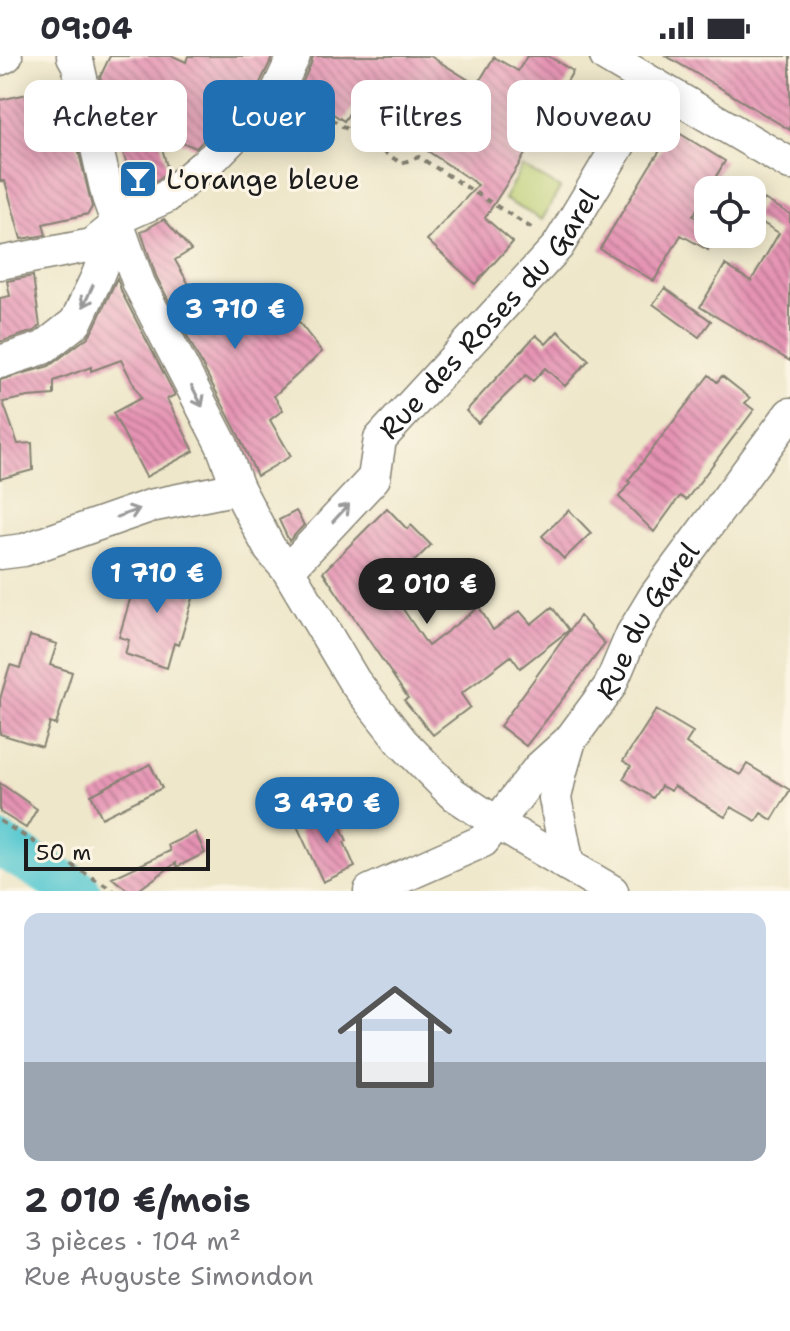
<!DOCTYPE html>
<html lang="fr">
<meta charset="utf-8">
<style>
:root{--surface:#fff;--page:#f2f2f3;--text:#2b2b33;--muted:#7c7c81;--accent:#1f6fb2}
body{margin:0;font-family:"Shantell Sans",sans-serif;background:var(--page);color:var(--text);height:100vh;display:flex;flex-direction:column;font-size:30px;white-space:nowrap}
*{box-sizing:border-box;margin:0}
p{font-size:26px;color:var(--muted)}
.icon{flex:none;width:44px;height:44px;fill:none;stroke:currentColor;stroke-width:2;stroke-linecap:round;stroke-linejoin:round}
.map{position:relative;height:835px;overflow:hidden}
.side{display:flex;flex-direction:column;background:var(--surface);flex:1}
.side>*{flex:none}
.hud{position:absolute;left:24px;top:24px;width:742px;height:72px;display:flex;gap:16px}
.tools{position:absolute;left:694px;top:120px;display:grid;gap:16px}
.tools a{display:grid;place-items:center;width:72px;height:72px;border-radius:16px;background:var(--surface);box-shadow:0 4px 20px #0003;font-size:40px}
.scale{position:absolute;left:24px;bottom:20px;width:186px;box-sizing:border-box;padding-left:8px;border:4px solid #1c1c1c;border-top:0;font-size:22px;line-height:28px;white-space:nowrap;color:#1c1c1c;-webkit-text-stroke:6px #fcf5e5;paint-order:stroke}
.price{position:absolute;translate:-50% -68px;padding:0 18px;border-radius:28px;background:var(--accent);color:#fff;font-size:26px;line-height:52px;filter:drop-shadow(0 2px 4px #0008)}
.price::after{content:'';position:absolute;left:50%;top:48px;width:24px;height:18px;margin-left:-12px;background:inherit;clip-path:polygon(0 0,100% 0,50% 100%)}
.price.selected{background:#222;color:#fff}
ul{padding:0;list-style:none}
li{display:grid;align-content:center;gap:16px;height:424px;padding:0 24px}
li span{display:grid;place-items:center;height:248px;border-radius:16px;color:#555}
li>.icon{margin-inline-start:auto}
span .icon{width:144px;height:144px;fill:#fffc;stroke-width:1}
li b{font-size:34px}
.pill{padding:0 28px;border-radius:16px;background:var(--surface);box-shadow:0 4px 20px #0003;font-size:28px;line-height:72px}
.pill.selected{background:var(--accent);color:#fff}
.status{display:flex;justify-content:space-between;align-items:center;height:56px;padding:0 40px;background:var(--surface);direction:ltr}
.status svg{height:22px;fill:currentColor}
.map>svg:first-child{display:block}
.park{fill:#b9cc70;stroke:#6a7446;stroke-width:2}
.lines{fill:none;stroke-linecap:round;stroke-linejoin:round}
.river{stroke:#5dcad1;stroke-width:44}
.building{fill:url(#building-back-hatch)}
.minor-casing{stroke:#858273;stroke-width:35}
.path{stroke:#858273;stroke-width:4;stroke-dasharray:6 6;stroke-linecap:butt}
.minor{stroke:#fff;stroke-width:32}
.oneway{stroke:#999}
.labels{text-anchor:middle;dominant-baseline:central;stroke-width:6;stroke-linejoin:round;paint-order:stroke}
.poi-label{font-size:28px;fill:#1c1c1c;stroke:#fcf5e5;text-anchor:start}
.street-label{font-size:28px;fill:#1c1c1c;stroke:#fcf5e5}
</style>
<div class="status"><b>09:04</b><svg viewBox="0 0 49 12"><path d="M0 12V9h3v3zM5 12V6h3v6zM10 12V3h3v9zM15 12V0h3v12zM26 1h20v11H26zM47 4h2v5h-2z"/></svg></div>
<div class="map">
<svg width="790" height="835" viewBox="0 0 790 835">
<defs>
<pattern id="building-back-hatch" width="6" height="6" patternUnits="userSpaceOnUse" patternTransform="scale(2)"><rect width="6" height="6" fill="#e593b3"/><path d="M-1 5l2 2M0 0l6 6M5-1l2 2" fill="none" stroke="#b97791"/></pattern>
</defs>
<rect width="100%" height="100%" fill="#fcf5e5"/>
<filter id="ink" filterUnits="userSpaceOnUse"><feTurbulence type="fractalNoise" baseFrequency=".0125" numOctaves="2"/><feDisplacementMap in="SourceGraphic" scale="16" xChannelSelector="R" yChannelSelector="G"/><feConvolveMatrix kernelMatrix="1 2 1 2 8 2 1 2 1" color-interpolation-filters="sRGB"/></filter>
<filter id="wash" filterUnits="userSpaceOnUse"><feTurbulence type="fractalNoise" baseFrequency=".006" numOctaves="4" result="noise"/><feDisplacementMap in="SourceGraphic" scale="32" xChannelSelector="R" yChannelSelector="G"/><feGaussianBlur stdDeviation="1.8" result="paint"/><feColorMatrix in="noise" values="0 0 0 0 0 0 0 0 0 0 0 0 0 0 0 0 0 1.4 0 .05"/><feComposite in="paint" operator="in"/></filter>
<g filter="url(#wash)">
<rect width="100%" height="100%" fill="#eee7ca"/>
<path class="park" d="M522 110 560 132 542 164 504 143Z"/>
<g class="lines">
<path class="river" d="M0 789 79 835"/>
</g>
<g id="blocks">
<path class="building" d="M110 0H173L186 6 188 0H273L260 27 196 92 158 76 168 115 156 125 138 132H134L100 21Z
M313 0H430L477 29 494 1 518 15 527 0H548L573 15 518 110 485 162 513 186 475 228 427 184 478 129 389 69 403 41 372 23 344 65 315 46 273 88 263 79 293 47 311 8Z
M666 0H790V74L702 21Z
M63 30 92 151 88 158 43 168 46 179 21 183 5 125H0V44Z
M674 74 725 105 693 160 708 169V194L681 179 654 225 600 193 649 111Z
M764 143 790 158V305L700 251 725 209 751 225 779 177 753 161Z
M164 163 191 194 175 204 204 255 225 235 255 270 262 264 271 276 291 256 322 296 274 340 283 354 270 364 291 400 257 420 239 380 156 220 141 176Z
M33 220 40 270 34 275 0 286V242L10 240 7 225Z
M117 222 122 237 175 339 167 343 194 395 146 421 113 357 141 342 121 304 91 315V311L54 325V339L28 341 3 346 18 388 32 387 33 414 0 423V324L49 310 88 281 93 274Z
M665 232 711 265 699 281 653 248Z
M558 275 589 304 565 330 545 312 533 325 526 319 478 367 466 355 536 279 546 288Z
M709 319 717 326 722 320 750 342 745 347 754 354 686 444 680 440 654 476 619 441 630 426 628 425Z
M387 452 407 473 411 469 431 489 388 531 428 590 479 551 493 574 520 555 531 568 552 551 569 574 520 612 511 600 461 638 470 651 433 679 404 644 408 642 323 516Z
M569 454 591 477 564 503 542 480Z
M296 455 304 469 289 485 279 464Z
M154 501 181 509 175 530 195 536 179 589 174 587 167 612 125 598 129 584 119 581 134 530 145 533Z
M580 560 605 588 526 690 500 670Z
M30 580 57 588 50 609 72 616 56 669 50 667 42 691 0 678V643L10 609 20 612Z
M656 654 693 676 686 687 702 698 740 719 747 708 790 734 772 764 761 757 756 765 731 751 725 761 674 730 671 735 661 730 653 742 623 723 631 710 623 705Z
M150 708 162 732 102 762 91 739Z
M0 727 37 753 26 772 0 756Z
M333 753 347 785 344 786 355 811 323 826 297 770Z
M195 776 205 797 177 811 176 807 137 835H129L112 822 170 795 168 789Z"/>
</g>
</g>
<g filter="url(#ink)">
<use href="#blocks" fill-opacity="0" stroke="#858273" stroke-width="2"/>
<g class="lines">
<g class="minor-casing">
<g id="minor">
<path d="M73 0 78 9 108 141 139 228 222 389 238 432 270 493 288 514 354 625 402 686 452 737 497 767 612 835"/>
<path d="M606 0 790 108"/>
<path d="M0 3 6 0"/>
<path d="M116 163 166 141 215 100 276 38 294 0"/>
<path d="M0 207 92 189 118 168"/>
<path d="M0 306 43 292 76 266 97 221 118 168"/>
<path d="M0 497 24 494 150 450 238 432"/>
<path id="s1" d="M288 514 374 422 380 383 558 190 655 29"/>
<path d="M568 809 555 742 561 715 570 684"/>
<path id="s2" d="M370 835 483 785 539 712 570 684 610 630 632 578 655 540 790 358"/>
</g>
</g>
<path class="path" d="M301 44 401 107 419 101 536 175
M0 765 114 835"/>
<use href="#minor" class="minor"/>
</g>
<defs><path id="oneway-shaft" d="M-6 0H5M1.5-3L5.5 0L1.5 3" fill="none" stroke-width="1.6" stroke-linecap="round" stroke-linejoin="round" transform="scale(2)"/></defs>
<g class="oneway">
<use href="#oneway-shaft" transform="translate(88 240) rotate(115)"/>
<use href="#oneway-shaft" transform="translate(197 340) rotate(63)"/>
<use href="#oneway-shaft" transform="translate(128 457) rotate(-19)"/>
<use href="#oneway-shaft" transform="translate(341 457) rotate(-47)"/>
</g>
</g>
<defs>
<g id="bar-square" transform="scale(2)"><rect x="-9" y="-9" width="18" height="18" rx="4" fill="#1f6fb2" stroke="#fcf5e5"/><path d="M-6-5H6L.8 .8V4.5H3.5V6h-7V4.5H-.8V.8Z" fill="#fff"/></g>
</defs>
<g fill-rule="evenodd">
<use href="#bar-square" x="138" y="123"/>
</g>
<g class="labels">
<g class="poi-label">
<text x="166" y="123">L'orange bleue</text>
</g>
<g class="street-label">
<text stroke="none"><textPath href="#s1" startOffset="332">Rue des Roses du Garel</textPath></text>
<text stroke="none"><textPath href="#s2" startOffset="400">Rue du Garel</textPath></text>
</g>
</g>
</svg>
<div class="tools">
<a><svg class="icon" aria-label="locate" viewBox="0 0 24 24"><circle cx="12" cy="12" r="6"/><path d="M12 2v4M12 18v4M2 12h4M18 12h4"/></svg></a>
</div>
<div class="scale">50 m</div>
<b class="price" style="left:235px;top:295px">3 710 €</b>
<b class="price" style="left:157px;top:559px">1 710 €</b>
<b class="price selected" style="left:427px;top:570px">2 010 €</b>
<b class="price" style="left:327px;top:789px">3 470 €</b>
<div class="hud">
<a class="pill">Acheter</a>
<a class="pill selected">Louer</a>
<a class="pill">Filtres</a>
<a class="pill">Nouveau</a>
</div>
</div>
<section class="side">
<ul>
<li><span style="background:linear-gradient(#c9d6e8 60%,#9aa5b1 0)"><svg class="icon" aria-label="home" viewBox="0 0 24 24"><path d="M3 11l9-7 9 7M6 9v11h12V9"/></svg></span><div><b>2 010 €/mois</b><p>3 pièces · 104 m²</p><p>Rue Auguste Simondon</p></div></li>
</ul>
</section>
